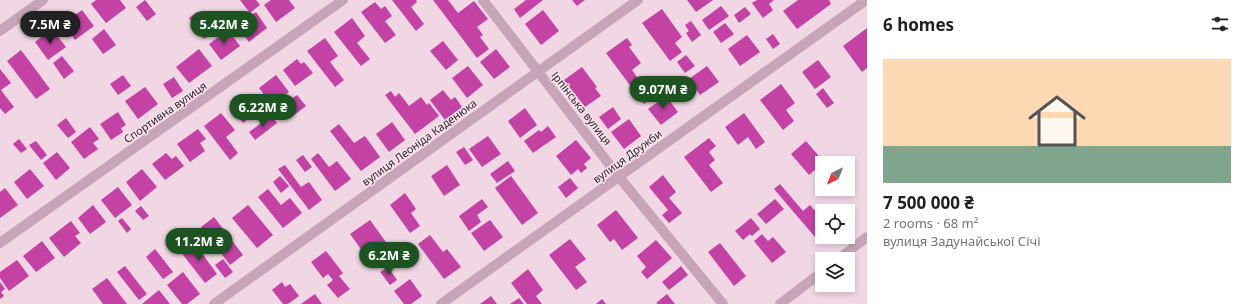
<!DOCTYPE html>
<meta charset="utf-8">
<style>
:root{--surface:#fff;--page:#f6f6f6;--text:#202124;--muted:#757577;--line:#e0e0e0;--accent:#1c5320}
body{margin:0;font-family:"Noto Sans",sans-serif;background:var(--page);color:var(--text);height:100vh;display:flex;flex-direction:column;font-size:15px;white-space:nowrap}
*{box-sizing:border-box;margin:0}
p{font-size:13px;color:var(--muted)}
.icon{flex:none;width:22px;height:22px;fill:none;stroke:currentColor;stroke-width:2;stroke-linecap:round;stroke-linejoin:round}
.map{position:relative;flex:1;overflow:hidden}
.sheet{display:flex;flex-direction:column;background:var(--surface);width:380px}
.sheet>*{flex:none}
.needle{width:26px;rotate:223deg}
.tools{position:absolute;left:815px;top:156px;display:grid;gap:8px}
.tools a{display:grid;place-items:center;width:40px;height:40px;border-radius:0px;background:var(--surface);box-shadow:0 2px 6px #0003;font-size:20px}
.price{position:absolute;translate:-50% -34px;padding:0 9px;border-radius:14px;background:var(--accent);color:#fff;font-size:13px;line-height:26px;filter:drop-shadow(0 1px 2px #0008)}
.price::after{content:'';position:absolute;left:50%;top:24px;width:12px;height:9px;margin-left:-6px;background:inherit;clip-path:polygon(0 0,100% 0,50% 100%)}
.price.current{background:#222;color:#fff}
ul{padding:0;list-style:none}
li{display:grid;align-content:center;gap:8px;height:212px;padding:0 16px}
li+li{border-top:1px solid var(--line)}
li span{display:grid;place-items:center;height:124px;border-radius:0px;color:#555}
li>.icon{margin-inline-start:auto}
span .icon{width:72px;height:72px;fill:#fffc;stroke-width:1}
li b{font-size:17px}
h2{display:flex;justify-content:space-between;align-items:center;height:48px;padding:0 16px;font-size:17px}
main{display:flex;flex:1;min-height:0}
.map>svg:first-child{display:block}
.building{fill:#c342a4}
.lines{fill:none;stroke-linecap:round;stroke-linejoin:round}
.minor{stroke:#c7a4b7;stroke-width:10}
.labels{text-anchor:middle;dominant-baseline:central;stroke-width:3;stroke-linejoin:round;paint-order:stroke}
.street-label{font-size:11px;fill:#33252e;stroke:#f8e3ed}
</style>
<main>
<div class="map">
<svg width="867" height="304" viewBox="0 0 867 304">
<rect width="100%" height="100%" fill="#f0d7e3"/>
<path class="building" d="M96 0H120L126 8 106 23 91 4Z
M145 0 156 14 147 21 136 7Z
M240 0H256L260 5 250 13Z
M271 0H289L295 8 276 22 264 5Z
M392 0H416L417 2 411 7 424 24 416 31Z
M433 0H448L458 13 474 1 488 19 477 27 483 35 480 37 489 49 477 58Z
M526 0H543L520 18 514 9Z
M572 0H585L577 6Z
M687 0H713L696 12Z
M757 0H774L769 4 773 10 763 18 752 3Z
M798 0H829L831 4 797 29 783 11Z
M375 2 381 9 385 6 392 16 385 21 396 35 385 43 361 12Z
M721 6 729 16 709 30 702 20Z
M745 7 751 14 739 23 734 15Z
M662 9 682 37 675 43 682 52 670 61 642 23Z
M82 10 94 26 75 40 63 23Z
M543 10 559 31 541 45 525 24Z
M197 12 202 19 207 16 217 29 204 39 189 18Z
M256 12 267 28 249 42 233 22 245 13 248 18Z
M352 18 365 36 357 43 370 59 361 66 334 32Z
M691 21 701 35 692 42 686 33 689 31 685 25Z
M725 23 734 34 721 43 713 32Z
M867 28V68L862 72 843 46Z
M52 29 66 47 48 60 35 42Z
M104 29 116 45 103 54 92 39Z
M228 30 240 46 221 60 209 44Z
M773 34 780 44 773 49 766 39Z
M747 35 760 52 740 66 728 49Z
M325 38 338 56 330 62 344 80 335 87 307 51Z
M627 38 632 45 629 47 641 63 632 70 640 81 632 88 606 53Z
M443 41 458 60 446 70 430 51Z
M199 49 212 66 189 83 176 67Z
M496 49 510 67 494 79 480 62Z
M21 50 50 89 36 99 7 61Z
M686 55 695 66 685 73 677 62Z
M62 56 74 71 64 79 53 63Z
M297 59 301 64 304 62 313 73 295 86 283 70Z
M818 60 831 77 815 89 802 72Z
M468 66 483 85 467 98 452 78Z
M707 66 719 82 700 95 689 79Z
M582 67 597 87 595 88 601 96 585 107 564 80Z
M0 69 11 83 1 90 14 107 5 114 0 108Z
M123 75 131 86 118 95 110 84Z
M276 75 289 92 272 105 259 88Z
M174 77 183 91 172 98 163 84Z
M646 82 656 95 644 104 635 91Z
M781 84 795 103 786 110 794 121 783 130 760 100Z
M145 87 158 104 138 119 125 101Z
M823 88 834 103 827 108 816 94Z
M443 90 451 100 455 97 462 107 445 120 430 100Z
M391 91 395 97 399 93 409 106 421 97 427 105 429 103 439 116 415 134 385 95Z
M248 94 260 110 243 123 231 107Z
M297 95 306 106 293 116 284 104Z
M666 96 678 112 661 125 648 109Z
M613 107 621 119 608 129 599 117Z
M525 108 537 125 520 138 508 121Z
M118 112 126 125 121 128 123 132 111 140 100 124Z
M221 113 235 130 226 137 238 153 230 160 204 126Z
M744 113 765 142 756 149 748 137 738 145 725 127Z
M271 116 277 123 255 140 249 132Z
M66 118 76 132 68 138 57 125Z
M629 119 641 136 624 149 611 132Z
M392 122 405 140 389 152 376 134Z
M339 124 354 143 365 136 380 157 361 171 330 131Z
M548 126 556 137 533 153 524 141 539 130 541 132Z
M90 127 99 139 93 143 98 149 84 159 71 142Z
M198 129 206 139 200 143 205 151 190 162 177 144Z
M488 136 501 154 482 167 469 149Z
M709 138 716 146 709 152 715 160 709 165 723 183 711 192 684 157Z
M19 139 27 149 21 153 13 144Z
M576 140 591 158 584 164 587 168 581 173 578 169 571 175 556 156Z
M36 141 47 155 41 160 29 145Z
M806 141 824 162 809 175 791 154Z
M464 147 473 160 465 165 456 152Z
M57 152 70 168 56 180 43 163Z
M166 153 172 159 176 156 184 166 165 180 152 164Z
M318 153 329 167 337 161 351 179 335 191 311 159Z
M303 155 312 167 305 172 296 160Z
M508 161 515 171 497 183 490 174Z
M285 165 301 187 309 182 322 200 309 210 278 169Z
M447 165 460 185 444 196 431 176Z
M30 169 44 186 27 199 14 182Z
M142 169 157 187 140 201 126 182Z
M663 175 676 192 669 198 682 213 669 223 662 215 668 210 649 187Z
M280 176 289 186 281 193 273 182Z
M511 176 538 213 522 225 495 188Z
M570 178 578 188 566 198 558 187Z
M780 184 803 211 810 205 814 210 819 206 823 211H822V231L815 237 774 189Z
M118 187 132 205 115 218 101 200Z
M5 188 18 205 0 218V192Z
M268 189 281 205 290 198 302 213 283 228 258 197Z
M405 193 416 209 411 213 420 226 410 233 390 205Z
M482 199 488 207 477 215 481 222 469 231 459 216Z
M775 199 784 209 766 224 757 214Z
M93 205 106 222 90 234 78 218Z
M248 205 273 235 257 248 232 218Z
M141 206 149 216 143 220 135 211Z
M616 210 638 238 622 250 614 239 610 242 597 225Z
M214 217 243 255 230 265 201 227Z
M122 218 131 229 127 233 118 221Z
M751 218 760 229 752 236 750 234 743 240 735 231Z
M370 220 391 249 371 263 350 234Z
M490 220 503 237 484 251 471 233Z
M71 221 80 233 75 236 81 243 64 257 49 238Z
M762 234 768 241 773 237 786 252 772 263 754 241Z
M430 235 443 252 447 249 461 267 444 279 418 244Z
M570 239 586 259 575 267 587 282 576 290 549 255Z
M656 240 672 258 647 279 641 272 646 267 637 256Z
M42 241 55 258 36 272 23 256Z
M193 241 217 274 205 283 180 251Z
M720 243 746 276 734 286 708 252Z
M155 249 173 272 163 279 146 257Z
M326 251 343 273 339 276 350 289 338 298 327 285 333 280 328 274 323 278 311 262Z
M223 259 233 272 225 278 215 265Z
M17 260 29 276 9 291 0 278V272Z
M125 266 147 294 139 300 117 272Z
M681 266 688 275 669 290 662 282Z
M388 267 397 280 390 285 380 272Z
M528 269 543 290 536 296 542 304H527L511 283Z
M183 272 200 294 187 304H182L167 285Z
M107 278 127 304H103L92 289Z
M410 279 422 296 411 304H404L394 291Z
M0 282 5 289 1 292 4 296 0 299Z
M282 282 285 287 290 284 299 296 288 304H283L272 290Z
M159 290 170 304H142Z
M315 294 322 304H301Z
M667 294 675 304H658L656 303Z
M491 296 497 304H480Z
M519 298 524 304H510Z
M602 299 606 304H596Z"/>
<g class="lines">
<path class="minor" d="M483 0 619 177 723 304
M0 31 43 0
M0 243 343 0
M839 259 867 237
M214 304 638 0
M441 304 866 0
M780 304 822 272"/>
</g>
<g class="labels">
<g class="street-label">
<text transform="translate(582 108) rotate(52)">Ірпінська вулиця</text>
<text transform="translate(165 112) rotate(-35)">Спортивна вулиця</text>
<text transform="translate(419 142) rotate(-36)">вулиця Леоніда Каденюка</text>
<text transform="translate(627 156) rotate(-36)">вулиця Дружби</text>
</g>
</g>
</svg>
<div class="tools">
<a><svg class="needle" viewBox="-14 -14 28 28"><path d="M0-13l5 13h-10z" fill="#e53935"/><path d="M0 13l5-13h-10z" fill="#757577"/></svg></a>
<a><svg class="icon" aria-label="locate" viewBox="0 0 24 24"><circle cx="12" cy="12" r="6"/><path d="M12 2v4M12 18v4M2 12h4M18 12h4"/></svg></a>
<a><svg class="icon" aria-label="layers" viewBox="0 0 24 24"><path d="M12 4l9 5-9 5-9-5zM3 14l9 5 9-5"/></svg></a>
</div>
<b class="price current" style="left:50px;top:45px">7.5M ₴</b>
<b class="price" style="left:224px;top:45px">5.42M ₴</b>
<b class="price" style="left:663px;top:110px">9.07M ₴</b>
<b class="price" style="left:263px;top:128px">6.22M ₴</b>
<b class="price" style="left:199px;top:262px">11.2M ₴</b>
<b class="price" style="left:389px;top:276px">6.2M ₴</b>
</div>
<section class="sheet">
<h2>6 homes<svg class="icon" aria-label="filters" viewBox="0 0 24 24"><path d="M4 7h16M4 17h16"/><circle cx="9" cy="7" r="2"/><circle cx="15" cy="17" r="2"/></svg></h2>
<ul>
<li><span style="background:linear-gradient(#ffd9b3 70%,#7fa58c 0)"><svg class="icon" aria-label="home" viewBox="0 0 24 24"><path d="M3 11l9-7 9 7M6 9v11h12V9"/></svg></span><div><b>7 500 000 ₴</b><p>2 rooms · 68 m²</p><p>вулиця Задунайської Січі</p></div></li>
</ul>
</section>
</main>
